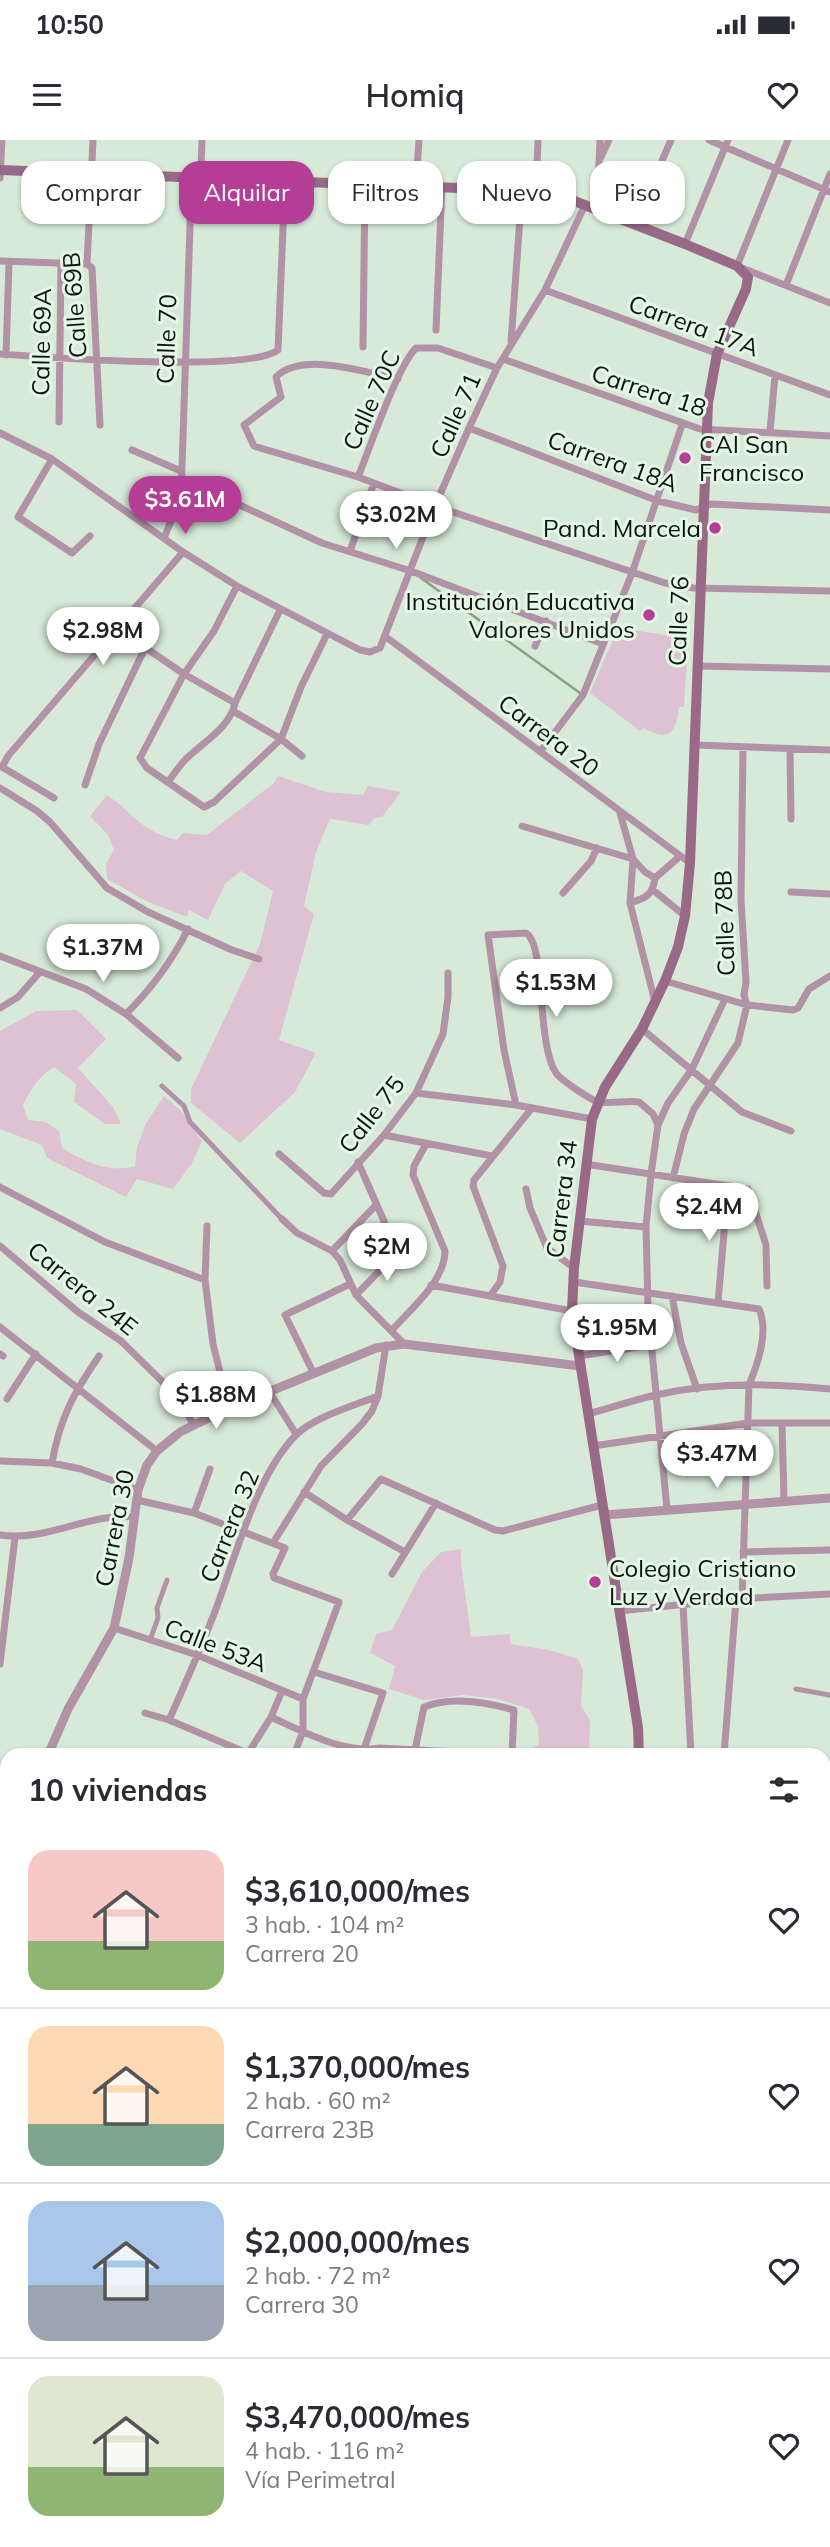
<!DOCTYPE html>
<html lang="es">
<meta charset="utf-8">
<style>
:root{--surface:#fff;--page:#f7f7f7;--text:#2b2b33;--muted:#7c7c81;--line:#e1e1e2;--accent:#b43e95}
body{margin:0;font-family:Mulish,sans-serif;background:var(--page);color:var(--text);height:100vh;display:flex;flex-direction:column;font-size:26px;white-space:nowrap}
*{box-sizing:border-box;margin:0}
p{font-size:23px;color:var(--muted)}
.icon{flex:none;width:38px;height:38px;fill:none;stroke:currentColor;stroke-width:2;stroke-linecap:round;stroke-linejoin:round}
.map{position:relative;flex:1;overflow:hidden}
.details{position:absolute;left:0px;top:1608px;width:831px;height:800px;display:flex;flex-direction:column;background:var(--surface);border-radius:21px 21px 0 0;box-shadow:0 2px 5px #0004}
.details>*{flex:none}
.guide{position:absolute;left:21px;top:21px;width:789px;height:63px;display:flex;gap:14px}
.price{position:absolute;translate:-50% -60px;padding:0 16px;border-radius:24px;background:#fff;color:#222;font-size:23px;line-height:46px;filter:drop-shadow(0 2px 4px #0008)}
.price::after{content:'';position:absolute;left:50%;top:42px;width:21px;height:16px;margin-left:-10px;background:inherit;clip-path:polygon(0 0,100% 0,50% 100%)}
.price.current{background:var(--accent);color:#fff}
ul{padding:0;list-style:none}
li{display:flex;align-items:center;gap:21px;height:175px;padding:0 28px}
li+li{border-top:2px solid var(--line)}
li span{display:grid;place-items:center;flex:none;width:196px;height:140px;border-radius:21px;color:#555}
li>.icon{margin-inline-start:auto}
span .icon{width:84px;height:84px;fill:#fffc;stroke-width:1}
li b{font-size:30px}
h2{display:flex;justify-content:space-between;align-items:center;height:84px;padding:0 28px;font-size:30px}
.chip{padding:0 24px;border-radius:21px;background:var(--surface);box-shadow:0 2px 5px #0004;font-size:24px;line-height:63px}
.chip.current{background:var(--accent);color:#fff}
.status{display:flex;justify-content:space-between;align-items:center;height:49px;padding:0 35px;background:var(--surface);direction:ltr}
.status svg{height:19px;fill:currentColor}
header{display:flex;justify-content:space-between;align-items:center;height:91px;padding:0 28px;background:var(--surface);font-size:32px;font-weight:600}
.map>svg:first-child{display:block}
.green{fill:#dfc1d4}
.water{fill:#87a087}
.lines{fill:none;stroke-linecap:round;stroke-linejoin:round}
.stream{stroke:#87a087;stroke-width:2.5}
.pedestrian{stroke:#b292a6;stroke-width:5}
.minor{stroke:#b292a6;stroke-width:7}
.tertiary{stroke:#b292a6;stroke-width:9}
.secondary{stroke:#986a88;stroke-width:10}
.poi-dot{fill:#b43e95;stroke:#e4f7e4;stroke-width:2.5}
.labels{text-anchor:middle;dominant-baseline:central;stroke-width:6;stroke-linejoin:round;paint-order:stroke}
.street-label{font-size:24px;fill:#0e150e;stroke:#e4f7e4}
.poi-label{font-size:24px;fill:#0e150e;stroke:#e4f7e4;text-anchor:start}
</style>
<div class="status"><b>10:50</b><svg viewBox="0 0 49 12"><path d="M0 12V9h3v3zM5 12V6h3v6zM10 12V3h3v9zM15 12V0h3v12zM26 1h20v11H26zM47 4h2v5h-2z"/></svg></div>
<header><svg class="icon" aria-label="menu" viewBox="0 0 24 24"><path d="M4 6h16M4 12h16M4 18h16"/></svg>Homiq<svg class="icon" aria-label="heart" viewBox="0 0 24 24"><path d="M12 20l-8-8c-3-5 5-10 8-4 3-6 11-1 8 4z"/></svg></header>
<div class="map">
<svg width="830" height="2407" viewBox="0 0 830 2407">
<rect width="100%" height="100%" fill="#d7ead7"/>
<path class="green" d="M618 488 673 496 688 507 684 567H679C676 594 669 602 643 588L640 591 590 553Z
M278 636 326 652 363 655 368 646 401 652 382 677 374 678 369 685 330 679 316 712 304 766 314 774 279 900 316 913 295 952 240 1003 191 963V949L260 804 273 751 241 731 225 744 208 780 189 770 187 777 146 761 107 739 106 724 114 710 108 695 90 676 107 655C134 674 142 692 177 700L183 693 207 695 274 643Z
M77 870 106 899 78 928 113 967 121 984H105L74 962 76 944 54 927C38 937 31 949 23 965L28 980 46 982 59 991 62 1008C83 1021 110 1034 135 1026L137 1007 146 983 164 956 181 971 202 1001 192 1023 173 1049 137 1039 126 1057 47 1018 42 1005 0 989V891L36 871Z
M461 1409V1423L471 1497 510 1494 511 1504 549 1510 578 1519 583 1530 581 1566 590 1580 589 1615H533V1607L539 1605 538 1586 529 1569 499 1559 463 1555 424 1560 389 1549 395 1526 370 1513 376 1494 392 1490 422 1432 441 1412Z"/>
<path class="water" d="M824 2039H830V2147C824 2130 823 2114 824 2096 825 2086 829 2079 829 2068L824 2067Z
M830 2180V2407H707L708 2401H824V2192Z"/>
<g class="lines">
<path class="stream" d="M421 438 580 553"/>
<path class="pedestrian" d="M162 946 184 966 190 982 282 1079
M150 1500 158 1478 157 1468 167 1440
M796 1549 830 1555"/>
<path class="minor" d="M93 0 87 124 92 128 100 285
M709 0 830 52
M788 0 737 126 830 163
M601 17 609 0
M0 38 2 0
M416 45 419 0
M536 51 538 0
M597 70 600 0
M634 85 671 0
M685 104 728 0
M0 121 87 124
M786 145 830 34
M545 150 830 255
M436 190 442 46
M511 202 522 50
M363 207 365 43
M0 214C46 217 249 233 278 210L285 40
M6 215 9 122
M503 219 700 289 830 296
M398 239C365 232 302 211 276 237L281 257 244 285 254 306 358 337 435 366 665 443 694 448 830 451
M59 282 61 123
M469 288 658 361 696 370 711 364 830 370
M770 292 775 235
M0 293 52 319 183 412 237 446 360 510 370 512 380 508 435 366 469 288 497 228 545 150 585 65
M132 310 181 331
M52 319 18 377 72 413 90 396
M358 337C370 308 397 227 416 208H438L497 228
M181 357 231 361 322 403 411 431 603 504
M164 398 181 357 191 56 192 43 201 27 202 0
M350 411 374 343
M237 446 214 491 184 534 140 618 147 628 204 667 214 662 281 599 301 547 327 494
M118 489 184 534 235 563
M386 497 690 723
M535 506 546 481
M698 526 830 529
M233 571 281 599 302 616
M695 605 830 610
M790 609 791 679
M540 612 583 555 632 433 682 285
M168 642C174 634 179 626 186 619 203 602 230 588 235 563L280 470
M85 645 99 604 145 508
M0 648 37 671 50 682 107 748 148 772 232 810 259 819
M54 658 2 627 8 616 183 412
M620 673 633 719 630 763
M522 686 633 719 645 732 655 738C653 755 646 758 630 763L655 862
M655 738 679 717
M653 750 685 776
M791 752 830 754
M563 753 591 721 597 708
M0 816 86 849 126 874 178 918
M665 841 747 865 793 870 798 868 809 849 830 836
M0 868 18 857 39 833
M126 874C151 849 172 821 188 789
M642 889 742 972 791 991
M416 953 516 965 592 979
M516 965 504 910 488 795 526 793C546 804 536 903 556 933 561 940 588 958 596 961 606 965 627 960 639 962L653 974 658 985
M384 995 492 1016
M279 1014 324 1053 331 1054 384 995 416 953 443 894 448 857V833
M585 1024 748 1049 766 1105 767 1146
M673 1038 684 994 694 969 738 903 747 865 744 855 746 842 741 760 743 607
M0 1047 105 1102 205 1140
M526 1049 530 1068 547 1108 574 1128
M282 1079 297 1093 332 1111 340 1120 356 1155 404 1204
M579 1081 646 1087
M207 1086 205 1140 213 1204 229 1268
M0 1106 78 1172 121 1201 179 1258 194 1286
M332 1111 376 1065
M574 1142 759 1169C769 1192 758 1223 749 1245L742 1459
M431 1145 572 1171
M356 1155 389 1121 394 1104 358 1022
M490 1156 500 1142 503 1126 473 1046 474 1040 532 968
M672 1156 681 1203 697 1249
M718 1163 728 1046
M0 1187 157 1311
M392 1190C411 1169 445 1141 445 1111L413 1035 414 1026 426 1004
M0 1214 3 1216
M579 1216 651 1205
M313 1232 285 1175 350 1144
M269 1251 296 1294
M7 1259 36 1214
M588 1274C611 1268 633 1260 656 1255 713 1242 773 1243 830 1249
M782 1283 784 1360
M593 1306 748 1283H830
M0 1321 52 1323 81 1329 138 1350
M52 1323C60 1277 74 1253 99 1216
M304 1352 347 1380 405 1412
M137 1360 194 1373 285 1408 273 1434 274 1438 339 1462 303 1559V1591L294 1615
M667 1369 648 1169 646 1087 651 1034 658 985 668 963 692 929 725 859
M194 1373 210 1329
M347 1380 381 1339 495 1390 503 1391 602 1365
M0 1395C48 1402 89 1372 135 1377
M273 1403 321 1326 362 1284 372 1271 378 1256 386 1205
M743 1412 830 1410
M392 1434 436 1363
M683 1464 691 1615
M619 1471 736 1459 830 1454
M114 1488 197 1515 303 1559
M0 1524 15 1397
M314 1532 383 1553 362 1615
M145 1573 169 1580 247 1613
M271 1577C304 1592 344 1614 380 1608L512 1615 514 1570C486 1562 451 1556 424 1567L415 1610
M169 1580C186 1542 203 1504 217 1466 236 1415 257 1334 296 1295 314 1277 353 1266 378 1256
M247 1615 271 1577 282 1551
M724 1615 736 1459
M0 1674 7 1675
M0 1765 7 1766
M0 1836 7 1837
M824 1848 830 1849
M824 1907 830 1909
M0 1941H7
M0 2030H7
M0 2122H7
M0 2212H7
M0 2307 7 2306
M161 2401V2407
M375 2401 403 2407
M0 2403 32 2401
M267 2407V2401
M360 2407V2401
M414 2407 417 2401
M487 2407 488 2401
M555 2407 557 2401"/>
<path class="tertiary" d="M604 1375 830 1358
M48 1615 68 1569 114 1488 129 1418 138 1350 147 1325 157 1311 180 1292 229 1268 376 1208 404 1204 580 1226
M824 1942 830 1919
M646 2407 648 2401"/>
<path class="secondary" d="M0 30 536 51 569 59 685 104 737 126 748 137 746 149 717 214 708 263 690 723 685 776 678 807 665 841 642 889 605 947 592 979 574 1128 572 1171 638 1588 639 1615
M69 2401 70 2407"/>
</g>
<g class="poi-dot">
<circle cx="685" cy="318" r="7"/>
<circle cx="715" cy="388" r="7"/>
<circle cx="649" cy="475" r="7"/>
<circle cx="595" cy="1442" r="7"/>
</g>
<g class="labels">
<g class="street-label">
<text transform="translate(74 165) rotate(-94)">Calle 69B</text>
<text transform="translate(694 185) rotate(20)">Carrera 17A</text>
<text transform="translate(166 199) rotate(-88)">Calle 70</text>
<text transform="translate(41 202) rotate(-89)">Calle 69A</text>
<text transform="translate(649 250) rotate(18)">Carrera 18</text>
<text transform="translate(371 260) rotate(-66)">Calle 70C</text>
<text transform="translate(455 275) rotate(-66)">Calle 71</text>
<text transform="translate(613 321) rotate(20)">Carrera 18A</text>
<text transform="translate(678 481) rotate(-88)">Calle 76</text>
<text transform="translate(549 595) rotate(37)">Carrera 20</text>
<text transform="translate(724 783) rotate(-92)">Calle 78B</text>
<text transform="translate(371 974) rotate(-52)">Calle 75</text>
<text transform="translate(561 1059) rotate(-83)">Carrera 34</text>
<text transform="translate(83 1148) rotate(39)">Carrera 24E</text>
<text transform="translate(229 1386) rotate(-68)">Carrera 32</text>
<text transform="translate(114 1388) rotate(-79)">Carrera 30</text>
<text transform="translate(216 1505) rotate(21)">Calle 53A</text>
</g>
<g class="poi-label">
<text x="699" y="304">CAI San<tspan x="699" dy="28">Francisco</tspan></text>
<text x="701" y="388" text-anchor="end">Pand. Marcela</text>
<text x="635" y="461" text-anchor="end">Institución Educativa<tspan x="635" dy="28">Valores Unidos</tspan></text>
<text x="609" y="1428">Colegio Cristiano<tspan x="609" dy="28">Luz y Verdad</tspan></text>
</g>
</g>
</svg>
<b class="price current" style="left:185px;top:396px">$3.61M</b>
<b class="price" style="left:396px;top:411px">$3.02M</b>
<b class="price" style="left:103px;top:527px">$2.98M</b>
<b class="price" style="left:103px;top:844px">$1.37M</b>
<b class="price" style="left:556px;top:879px">$1.53M</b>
<b class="price" style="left:709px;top:1103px">$2.4M</b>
<b class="price" style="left:387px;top:1143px">$2M</b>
<b class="price" style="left:617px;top:1224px">$1.95M</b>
<b class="price" style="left:216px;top:1291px">$1.88M</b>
<b class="price" style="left:717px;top:1350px">$3.47M</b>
<div class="guide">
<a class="chip">Comprar</a>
<a class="chip current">Alquilar</a>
<a class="chip">Filtros</a>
<a class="chip">Nuevo</a>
<a class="chip">Piso</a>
</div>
<section class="details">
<h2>10 viviendas<svg class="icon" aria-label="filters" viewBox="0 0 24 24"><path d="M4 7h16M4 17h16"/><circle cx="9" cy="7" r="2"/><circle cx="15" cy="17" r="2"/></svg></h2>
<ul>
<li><span style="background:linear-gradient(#f6c9c9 65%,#8fb573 0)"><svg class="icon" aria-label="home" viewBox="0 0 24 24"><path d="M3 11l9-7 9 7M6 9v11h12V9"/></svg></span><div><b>$3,610,000/mes</b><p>3 hab. · 104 m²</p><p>Carrera 20</p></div><svg class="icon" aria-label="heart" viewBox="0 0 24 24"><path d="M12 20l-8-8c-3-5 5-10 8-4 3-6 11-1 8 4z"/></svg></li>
<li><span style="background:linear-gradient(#ffd9b3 70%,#7fa58c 0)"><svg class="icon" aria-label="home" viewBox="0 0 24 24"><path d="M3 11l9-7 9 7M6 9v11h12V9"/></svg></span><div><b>$1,370,000/mes</b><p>2 hab. · 60 m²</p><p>Carrera 23B</p></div><svg class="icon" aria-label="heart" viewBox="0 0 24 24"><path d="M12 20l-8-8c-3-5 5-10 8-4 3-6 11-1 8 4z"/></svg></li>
<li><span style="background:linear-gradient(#a9c7e8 60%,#9aa5b1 0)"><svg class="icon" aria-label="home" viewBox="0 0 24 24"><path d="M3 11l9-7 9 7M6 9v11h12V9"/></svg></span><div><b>$2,000,000/mes</b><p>2 hab. · 72 m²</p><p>Carrera 30</p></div><svg class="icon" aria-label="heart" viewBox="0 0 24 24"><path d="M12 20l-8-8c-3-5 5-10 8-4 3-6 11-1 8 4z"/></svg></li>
<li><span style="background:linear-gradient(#dfe7d0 65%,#8fb573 0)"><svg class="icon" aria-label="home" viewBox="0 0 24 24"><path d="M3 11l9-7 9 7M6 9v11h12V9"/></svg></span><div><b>$3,470,000/mes</b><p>4 hab. · 116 m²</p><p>Vía Perimetral</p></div><svg class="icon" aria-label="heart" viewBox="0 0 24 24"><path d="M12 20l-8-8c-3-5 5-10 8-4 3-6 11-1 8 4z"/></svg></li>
</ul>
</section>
</div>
